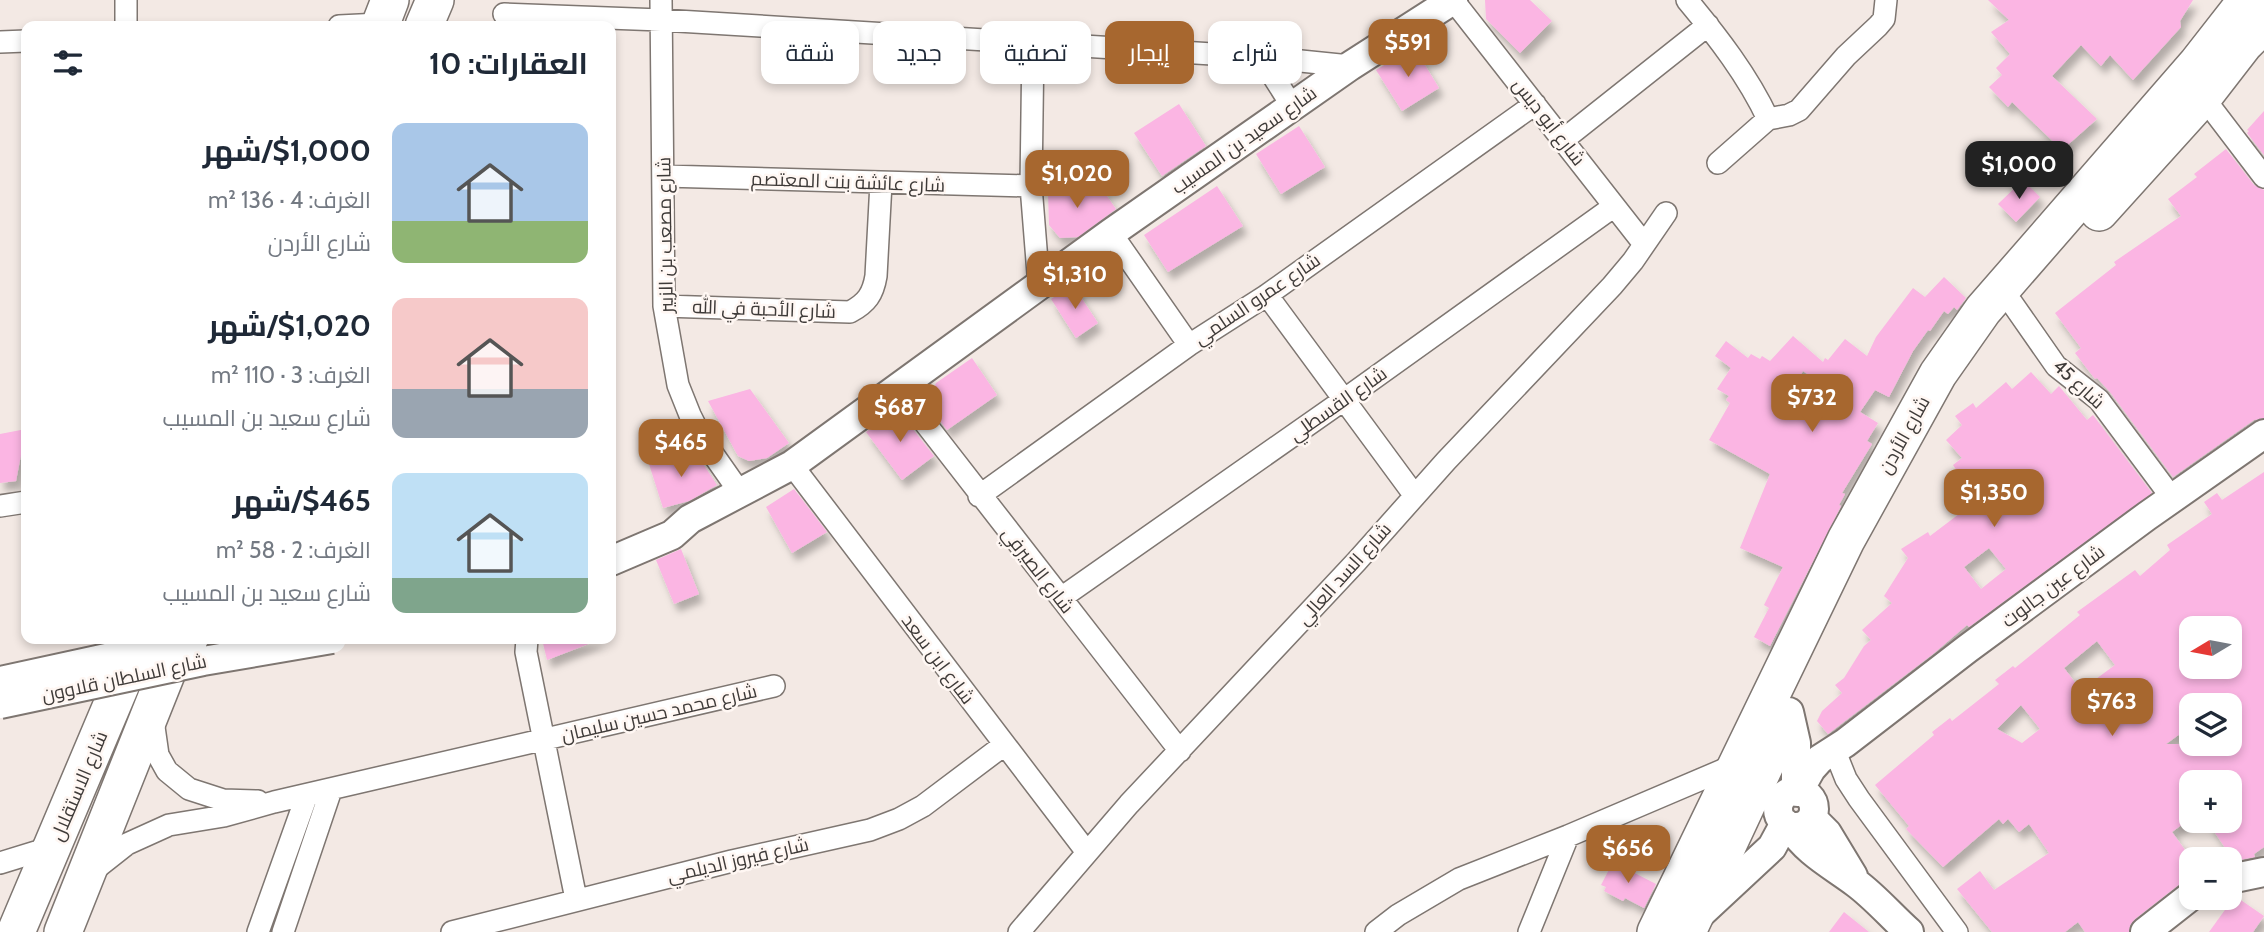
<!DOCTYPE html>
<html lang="ar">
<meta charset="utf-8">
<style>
:root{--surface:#fff;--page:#f6f6f7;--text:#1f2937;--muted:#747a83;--accent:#a7672f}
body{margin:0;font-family:Cabin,Cairo,sans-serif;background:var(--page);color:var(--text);direction:rtl;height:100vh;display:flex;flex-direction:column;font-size:26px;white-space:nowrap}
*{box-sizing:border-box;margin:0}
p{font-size:23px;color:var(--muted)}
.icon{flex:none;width:38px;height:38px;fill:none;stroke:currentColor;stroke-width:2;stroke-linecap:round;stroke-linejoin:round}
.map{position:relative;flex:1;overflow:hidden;direction:ltr}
.side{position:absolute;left:21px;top:21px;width:595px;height:623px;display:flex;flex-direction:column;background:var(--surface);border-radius:14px;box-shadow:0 4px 10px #0003;direction:rtl}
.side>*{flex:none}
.banner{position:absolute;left:637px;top:21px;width:665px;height:63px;direction:rtl;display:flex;gap:14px}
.needle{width:46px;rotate:260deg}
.fabs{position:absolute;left:2179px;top:616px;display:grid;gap:14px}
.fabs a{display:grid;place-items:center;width:63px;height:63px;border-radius:14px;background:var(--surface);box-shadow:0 4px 10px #0003;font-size:35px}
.price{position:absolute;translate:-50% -60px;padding:0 16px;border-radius:14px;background:var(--accent);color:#fff;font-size:23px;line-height:46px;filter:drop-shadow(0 2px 4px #0008)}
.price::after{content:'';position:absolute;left:50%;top:42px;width:21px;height:16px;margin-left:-10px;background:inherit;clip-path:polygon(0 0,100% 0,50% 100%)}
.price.current{background:#222;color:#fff}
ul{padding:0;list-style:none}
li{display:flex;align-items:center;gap:21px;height:175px;padding:0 28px}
li span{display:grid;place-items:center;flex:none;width:196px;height:140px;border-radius:14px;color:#555}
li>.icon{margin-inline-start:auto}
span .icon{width:84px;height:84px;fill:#fffc;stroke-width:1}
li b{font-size:30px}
h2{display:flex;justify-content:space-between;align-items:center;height:84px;padding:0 28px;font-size:30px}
.chip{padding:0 24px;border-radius:14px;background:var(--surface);box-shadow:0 4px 10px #0003;font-size:24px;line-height:63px}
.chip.current{background:var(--accent);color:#fff}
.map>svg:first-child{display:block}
.building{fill:#fbb5e3;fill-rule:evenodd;filter:url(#shadow)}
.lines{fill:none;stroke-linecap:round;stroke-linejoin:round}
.street-casing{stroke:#7e7671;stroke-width:24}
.secondary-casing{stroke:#7e7671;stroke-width:32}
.highway-casing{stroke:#7e7671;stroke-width:40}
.street{stroke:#fff;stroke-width:21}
.secondary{stroke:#fff;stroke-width:28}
.highway{stroke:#fff;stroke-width:37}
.secondary-bridge-casing{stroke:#7e7671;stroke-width:32;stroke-linecap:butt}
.secondary-bridge{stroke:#fff;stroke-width:28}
.labels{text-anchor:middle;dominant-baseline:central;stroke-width:5;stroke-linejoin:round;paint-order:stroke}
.street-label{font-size:19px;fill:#3f3b39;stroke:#fff7f3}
</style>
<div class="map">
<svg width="2264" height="932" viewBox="0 0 2264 932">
<defs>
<filter id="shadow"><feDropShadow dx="4.5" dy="8" stdDeviation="3.5" flood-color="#0004"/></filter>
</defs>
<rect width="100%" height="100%" fill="#f3e9e4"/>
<path class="building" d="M1485 0H1530L1552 21 1520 53 1486 19Z
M1988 0H2193L2180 21 2181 27 2133 80 2110 55 2101 66 2081 45 2052 76 2097 119 2062 150 2012 102 2008 107 1989 87 2002 75 1996 68 2010 54 1991 32 2009 20Z
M1414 47 1439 88 1402 111 1376 70Z
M1179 104 1206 146 1162 176 1134 133Z
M2264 111V155L2247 133 2249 131 2247 130Z
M1299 126 1325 167 1281 194 1256 154Z
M2226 149 2254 185 2264 190V418L2254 420 2173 477 2110 392 2097 378 2095 379 2075 353 2081 348 2055 313 2116 265 2114 262 2181 216 2168 199 2197 177 2194 174Z
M2023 180 2040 197 2016 222 1998 204Z
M1100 186 1116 209 1078 237 1060 238 1049 225 1048 192Z
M1217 186 1243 226 1168 272 1144 235Z
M1944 277 1966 298 1957 310 1954 307 1948 314 1944 311 1930 331 1928 330 1913 351 1889 397 1875 390 1860 412 1878 423 1867 441 1872 444 1842 493 1845 494 1839 505 1841 506 1770 646 1754 637 1769 608 1764 605 1783 567 1740 548 1770 474 1709 440 1730 403 1726 400 1729 396 1717 389 1731 368 1715 356 1726 341 1748 358 1751 354 1760 359 1762 356 1770 361 1793 336 1823 362 1825 358 1828 360 1845 339 1867 356 1876 337 1913 288 1925 297ZM1803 371 1827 388 1815 409 1789 395Z
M1073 285 1098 323 1076 338 1051 299Z
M972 358 997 395 947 430 934 413 932 393 936 383Z
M2031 372 2051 394 2059 386 2087 420 2093 415 2152 493 1969 627 1967 625 1933 654 1828 734 1817 721 1822 711 1842 693 1835 685 1844 678 1864 646 1871 640 1862 630 1892 603 1884 596 1908 558 1901 549 1928 532 1930 536 1967 508 1948 482 1959 474 1953 465 1962 458 1946 440 1962 425 1955 416 1973 403 1976 408 2006 382 2012 389ZM1989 548 2006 569 1981 589 1964 567Z
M750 389 789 443 767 458 749 461 738 456 708 401Z
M897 409 934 456 902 480 866 432Z
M26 429 16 481 0 483V434Z
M694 450 717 485 689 501 663 508 649 464Z
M2264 472V847L2254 854 2255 857 2234 861 2207 821H2230V782H2191V818L2172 832 2191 858V880L2181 883 2135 919 2130 925 2129 932H2085L2078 922 2065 932H1992L1957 889 1980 871 1994 890 2049 853 2029 824 2019 832 2008 819 2003 824 1999 819 1943 867 1906 829 1909 826 1875 785 1934 735 1932 732 1950 718 1952 721 1999 684 1995 680 2013 666 2015 668 2080 615 2077 612 2135 570 2140 576 2170 550 2167 545 2212 514 2204 502 2217 493 2222 500ZM2191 628H2230V667H2191ZM2097 641 2115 665 2081 690 2064 668ZM2021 705 2040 729 2022 743 1997 729ZM2191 705H2230V744H2166L2191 726Z
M794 489 827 532 792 553 766 507Z
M681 549 699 594 674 604 656 560Z
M542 639H599V640L547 660Z
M1613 862 1656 884 1644 908 1625 898 1623 901 1604 891 1606 887 1601 885Z
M2235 896 2264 916 2253 932H2209Z
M1844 912 1869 932H1829Z"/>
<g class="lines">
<g class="street-casing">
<path id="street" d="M126 0V26
M661 0 664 306 678 385 690 415 701 437 741 494
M1453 0 1644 244
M1687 0C1717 36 1748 76 1768 119
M504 14 661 20 1261 57 1350 66
M339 26 380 24
M0 42 26 41
M1033 43 1031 186 1039 286
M1261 57 1292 106
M2203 97 2264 177
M1563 140 1708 25
M1718 163 1768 119 1789 115 1799 110 1846 56 1878 26 1884 19 1886 0
M665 176 1031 186
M1111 233 1189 345
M1267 295 1415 496
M2012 303 2056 366 2099 400 2172 498
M664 306 850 312C867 303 873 294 876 276L881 183
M897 387 1180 751
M792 465 1086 851
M979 496 1189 345 1267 295 1535 104
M0 506 26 502
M1061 598 1345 399 1613 207
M527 639 526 652 576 899
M153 720 158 755 167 771 189 789 223 800 258 801
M1834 749 1846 779 1859 799 1957 932
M0 863 39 851 52 840
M94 870 127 844 169 825 224 816 274 802 774 686
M258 932 307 795
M283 932 331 790
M452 932 732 861 870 830 899 819 923 806 1004 745
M1019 932 1129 804 1357 561 1446 461 1612 286 1633 261 1666 213
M1376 932 1398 915 1459 879 1568 836 1737 764
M1529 932 1568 836"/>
</g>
<g class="secondary-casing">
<path id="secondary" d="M611 561 672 535 690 519 792 465 1111 233 1350 66 1453 0
M1789 712 1796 743V791
M1778 809a18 18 0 1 1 36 0a18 18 0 1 1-36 0Z
M1798 792 1811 769 1820 759 1845 743 1967 649 2147 516 2264 434
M1812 818 1827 833 1853 876
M1790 826C1806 852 1832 865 1856 883 1875 897 1891 916 1909 932
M2230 879 2264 872
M1700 914 1772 847 1785 823
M2145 932 2191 896"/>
</g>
<g class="highway-casing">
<path id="highway" d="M380 26 390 0
M424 26 435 0
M2099 212 2203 97 2244 44 2264 24
M16 932 137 646
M63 932 180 639
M1656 932 1846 540 1938 374 1983 310 2197 64 2247 0
M1687 932 1778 737"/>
</g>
<use href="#street" class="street"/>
<use href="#secondary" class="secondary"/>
<use href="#highway" class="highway"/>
<g class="secondary-bridge-casing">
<path id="secondary-bridge" d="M0 681 194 639
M0 704 203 661 332 639"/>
</g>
<use href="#secondary-bridge" class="secondary-bridge"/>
</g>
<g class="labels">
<g class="street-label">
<text transform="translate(1549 122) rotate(52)">شارع أبو ديس</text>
<text transform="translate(1244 140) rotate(-35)">شارع سعيد بن المسيب</text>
<text transform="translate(848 182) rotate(2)">شارع عائشة بنت المعتصم</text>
<text transform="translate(665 235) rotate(-91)">شارع مصعب بن الزبير</text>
<text transform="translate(1257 299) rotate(-34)">شارع عمرو السلمي</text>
<text transform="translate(764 309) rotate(2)">شارع الأحبة في الله</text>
<text transform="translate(2079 384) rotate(43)">شارع 45</text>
<text transform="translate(1338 404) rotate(-35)">شارع القسطلي</text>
<text transform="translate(1904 435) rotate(-61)">شارع الأردن</text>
<text transform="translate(1038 570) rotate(52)">شارع الصيرفي</text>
<text transform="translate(1344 574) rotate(-48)">شارع السد العالي</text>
<text transform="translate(2053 586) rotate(-37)">شارع عين جالوت</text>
<text transform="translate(938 659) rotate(53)">شارع ابن سعد</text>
<text transform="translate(124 678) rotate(-12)">شارع السلطان قلاوون</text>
<text transform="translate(659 713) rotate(-13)">شارع محمد حسين سليمان</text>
<text transform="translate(79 786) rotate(-67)">شارع الاستقلال</text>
<text transform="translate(738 860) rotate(-13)">شارع فيروز الديلمي</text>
</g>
</g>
</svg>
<div class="fabs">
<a><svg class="needle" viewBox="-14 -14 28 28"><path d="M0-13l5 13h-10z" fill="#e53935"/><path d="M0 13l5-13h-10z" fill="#747a83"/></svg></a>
<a><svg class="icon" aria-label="layers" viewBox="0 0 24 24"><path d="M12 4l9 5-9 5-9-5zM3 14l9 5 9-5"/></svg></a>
<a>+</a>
<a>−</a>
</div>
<b class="price" style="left:1408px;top:79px">$591</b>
<b class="price current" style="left:2019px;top:201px">$1,000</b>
<b class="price" style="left:1077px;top:210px">$1,020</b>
<b class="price" style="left:1075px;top:311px">$1,310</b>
<b class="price" style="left:1812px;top:434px">$732</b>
<b class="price" style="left:900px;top:444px">$687</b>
<b class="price" style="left:681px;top:479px">$465</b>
<b class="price" style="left:1994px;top:529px">$1,350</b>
<b class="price" style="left:2112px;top:738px">$763</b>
<b class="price" style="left:1628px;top:885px">$656</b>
<div class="banner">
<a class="chip">شراء</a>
<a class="chip current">إيجار</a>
<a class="chip">تصفية</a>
<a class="chip">جديد</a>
<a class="chip">شقة</a>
</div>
<section class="side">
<h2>العقارات: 10<svg class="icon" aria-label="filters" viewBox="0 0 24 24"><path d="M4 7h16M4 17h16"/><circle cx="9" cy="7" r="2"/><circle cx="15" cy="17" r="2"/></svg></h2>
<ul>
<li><span style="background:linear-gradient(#a9c7e8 70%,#8fb573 0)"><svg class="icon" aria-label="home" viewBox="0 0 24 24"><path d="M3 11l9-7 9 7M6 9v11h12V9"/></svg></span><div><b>$1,000/شهر</b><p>الغرف: 4 · 136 m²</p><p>شارع الأردن</p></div></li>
<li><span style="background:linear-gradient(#f6c9c9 65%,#9aa5b1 0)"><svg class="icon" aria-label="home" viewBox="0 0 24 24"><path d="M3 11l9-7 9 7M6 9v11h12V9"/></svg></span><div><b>$1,020/شهر</b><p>الغرف: 3 · 110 m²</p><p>شارع سعيد بن المسيب</p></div></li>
<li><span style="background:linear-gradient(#bfe0f5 75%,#7fa58c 0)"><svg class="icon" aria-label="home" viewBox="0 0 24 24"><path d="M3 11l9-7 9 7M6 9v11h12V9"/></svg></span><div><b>$465/شهر</b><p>الغرف: 2 · 58 m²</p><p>شارع سعيد بن المسيب</p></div></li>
</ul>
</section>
</div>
